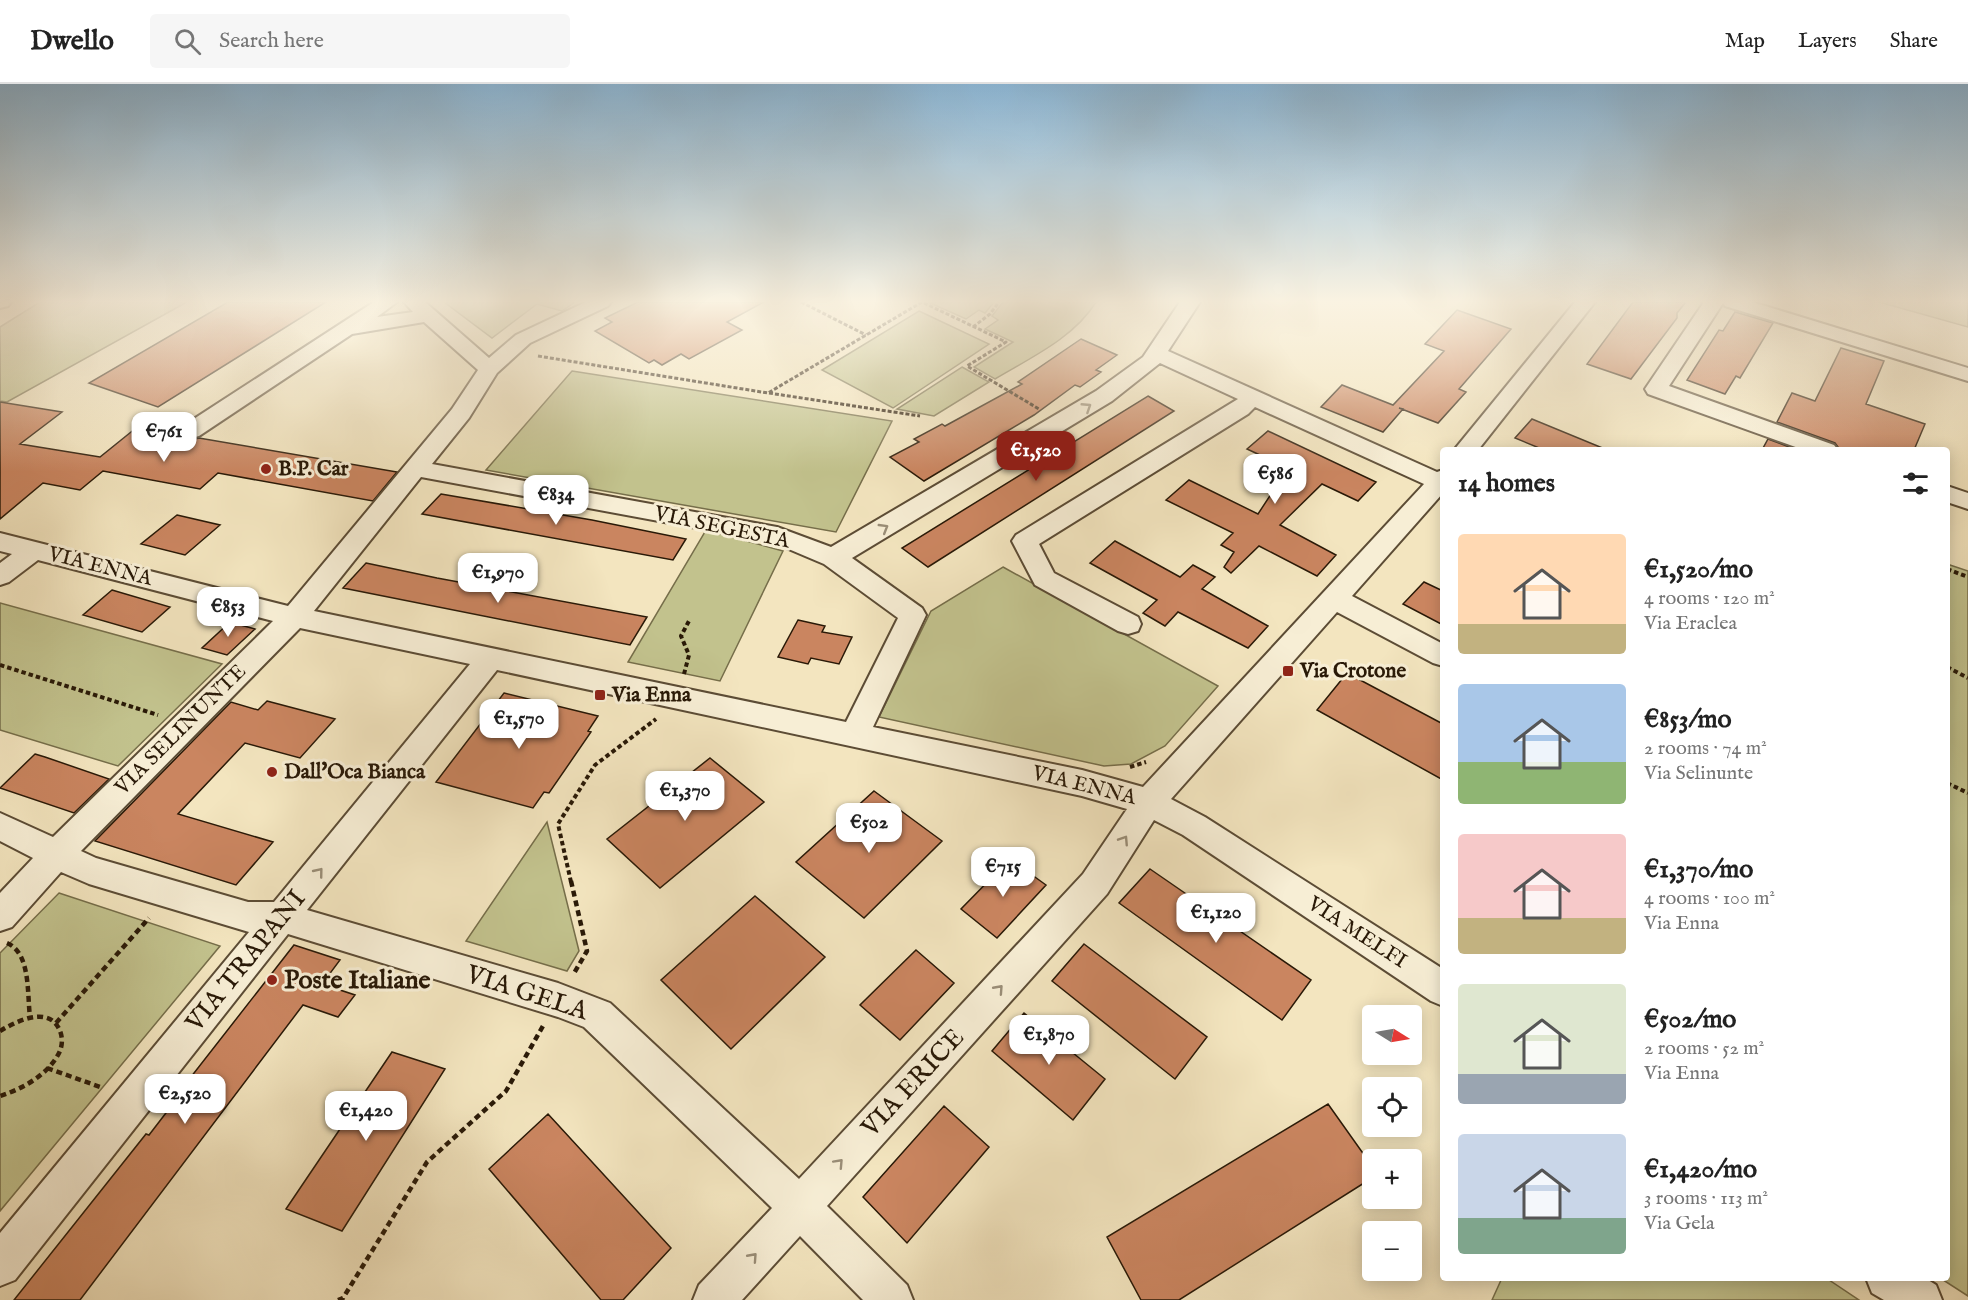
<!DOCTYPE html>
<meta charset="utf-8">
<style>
:root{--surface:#fff;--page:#f6f6f6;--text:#222;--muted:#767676;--line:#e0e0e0;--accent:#8f2418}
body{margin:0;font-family:"IM FELL English",serif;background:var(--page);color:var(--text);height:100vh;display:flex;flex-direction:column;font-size:22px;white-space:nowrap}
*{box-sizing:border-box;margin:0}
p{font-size:20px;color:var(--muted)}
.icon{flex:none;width:33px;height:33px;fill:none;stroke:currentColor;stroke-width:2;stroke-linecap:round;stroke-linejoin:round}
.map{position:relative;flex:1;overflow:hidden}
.details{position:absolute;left:1440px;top:363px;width:510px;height:834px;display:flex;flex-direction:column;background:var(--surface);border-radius:6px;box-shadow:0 3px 15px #0003}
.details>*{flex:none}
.needle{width:39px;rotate:101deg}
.tools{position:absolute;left:1362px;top:921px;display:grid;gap:12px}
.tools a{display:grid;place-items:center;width:60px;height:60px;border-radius:6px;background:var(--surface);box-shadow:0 3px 15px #0003;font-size:30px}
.price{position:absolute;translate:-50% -51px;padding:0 14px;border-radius:12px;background:#fff;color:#222;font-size:20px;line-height:39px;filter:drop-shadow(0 2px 3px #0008)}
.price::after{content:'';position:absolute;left:50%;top:36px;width:18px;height:14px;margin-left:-9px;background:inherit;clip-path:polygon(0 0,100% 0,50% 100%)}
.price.active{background:var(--accent);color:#fff}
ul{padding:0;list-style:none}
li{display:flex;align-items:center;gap:18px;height:150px;padding:0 18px}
li span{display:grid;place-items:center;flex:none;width:168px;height:120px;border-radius:6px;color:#555}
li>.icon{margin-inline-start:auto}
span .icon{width:72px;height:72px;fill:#fffc;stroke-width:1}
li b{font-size:26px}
h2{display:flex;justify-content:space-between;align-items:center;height:72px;padding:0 18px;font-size:26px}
header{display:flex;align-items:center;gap:36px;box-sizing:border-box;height:84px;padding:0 30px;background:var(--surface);border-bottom:2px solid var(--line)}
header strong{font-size:28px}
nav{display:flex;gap:33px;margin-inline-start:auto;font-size:21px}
.search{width:420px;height:54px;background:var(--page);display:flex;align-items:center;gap:15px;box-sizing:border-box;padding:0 21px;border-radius:6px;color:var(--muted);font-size:22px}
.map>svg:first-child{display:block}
.green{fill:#c2c28d;stroke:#766e4a;stroke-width:1.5}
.building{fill:#ca8560;stroke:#291907;stroke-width:1.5}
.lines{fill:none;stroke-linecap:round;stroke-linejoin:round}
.minor-casing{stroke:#5c4c35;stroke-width:4}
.path-far2{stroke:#291907;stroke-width:3;stroke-dasharray:4 2;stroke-linecap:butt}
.path-far1{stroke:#291907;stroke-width:4;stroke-dasharray:4.5 3;stroke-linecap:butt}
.path{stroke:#291907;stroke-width:4.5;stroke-dasharray:6 4;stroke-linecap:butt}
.minor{fill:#f7eed5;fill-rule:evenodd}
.oneway{stroke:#9a8e78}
.poi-dot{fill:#8f2418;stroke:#f7eed5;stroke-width:2}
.labels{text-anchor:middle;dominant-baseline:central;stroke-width:6;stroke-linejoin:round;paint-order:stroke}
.poi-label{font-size:21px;font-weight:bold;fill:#291907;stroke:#f7eed5;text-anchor:start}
.street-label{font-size:21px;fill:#291907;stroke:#f7eed5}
.near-street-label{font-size:26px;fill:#291907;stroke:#f7eed5}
.near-poi-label{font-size:26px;font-weight:bold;fill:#291907;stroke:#f7eed5;text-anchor:start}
</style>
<header>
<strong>Dwello</strong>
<div class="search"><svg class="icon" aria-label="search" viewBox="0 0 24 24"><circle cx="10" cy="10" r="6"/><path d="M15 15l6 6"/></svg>Search here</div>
<nav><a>Map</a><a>Layers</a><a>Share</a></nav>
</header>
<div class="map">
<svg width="1968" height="1216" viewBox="0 0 1968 1216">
<rect width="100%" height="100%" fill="#f3e5bf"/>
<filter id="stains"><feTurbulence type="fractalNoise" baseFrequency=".00333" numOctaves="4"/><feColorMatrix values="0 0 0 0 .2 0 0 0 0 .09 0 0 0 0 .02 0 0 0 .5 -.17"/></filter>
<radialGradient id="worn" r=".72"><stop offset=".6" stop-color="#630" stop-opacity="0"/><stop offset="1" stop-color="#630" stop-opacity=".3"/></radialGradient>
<path class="green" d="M40 218H187L7 318 0 317V243Z
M444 218H575L562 227 537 220 492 254Z
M928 218H994L985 229 979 226 966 235Z
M1003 218H1096C1074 254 1030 274 995 295L974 283 1013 258 985 245 998 236 992 232Z
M1879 218H1968V243Z
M919 227 989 260 893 324 822 286Z
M962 283 989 298 934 332 897 325Z
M572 287 892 337 836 448 486 386Z
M706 446 783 467 720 597 628 578Z
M1947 480 1968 487V1212L1940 1194H1947Z
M1003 483 1218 602 1165 662 1131 680 1104 682 879 633 931 527Z
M0 519 222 580 118 682 0 646Z
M547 738 579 867 567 887 466 857Z
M59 809 220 862 0 1127V869Z
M1502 1194H1826L1859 1216H1492Z"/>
<path class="building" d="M228 218H326L158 323 89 299Z
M638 218H764L727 238 742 246 689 275 681 270 662 281 654 276 649 279 595 247 612 238 605 234Z
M1633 218H1686L1677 229V234L1631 295 1587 280Z
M1457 226 1511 245 1459 305 1466 308 1438 339 1399 324 1403 325 1383 348 1321 323 1342 301 1393 321 1444 267 1425 260Z
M1735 228 1773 239 1740 294 1736 292 1725 310 1687 296 1719 246 1723 247Z
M1081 255 1117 271 1096 286 1101 288 1080 303 1075 301 1034 331 924 397 890 373 919 358 914 355 942 340 945 342 1022 300 1018 298Z
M1841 264 1884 277 1866 320 1925 340 1914 366H1840L1835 359 1777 338 1792 309 1815 317Z
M1148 312 1174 327 928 483 902 464Z
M0 318 62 328 20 360 100 373 136 344 180 351 190 356 199 354 397 388 373 417 218 389 200 405 103 387 80 406 43 399 0 435Z
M1532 335 1605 365V366H1544L1515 354Z
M1268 347 1376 398 1358 417 1322 400 1280 441 1336 471 1317 492 1259 462 1231 489 1224 483 1234 468 1221 461 1233 449 1166 416 1189 396 1258 430 1288 384 1247 365Z
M1768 355 1797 366H1762Z
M441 410 592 436 686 455 673 476 422 430Z
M177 431 220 441 185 471 141 460Z
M1115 457 1180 493 1193 481 1215 493 1202 505 1268 542 1248 564 1178 528 1165 542 1143 529 1157 516 1090 479Z
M366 479 437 494 647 533 630 561 343 504Z
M1424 498 1443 507V541L1403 520Z
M112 506 170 523 142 548 83 531Z
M798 536 825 542 822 548 852 553 839 580 811 574 808 580 778 573Z
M230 538 255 545 227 571 202 564Z
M1347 589 1443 640V696L1317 626Z
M504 609 598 632 588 647 591 648 549 709 544 708 533 724 436 698Z
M267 617 335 635 300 674 245 659 178 730 273 758 236 801 95 757 231 618 258 626Z
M35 670 45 673 109 695 74 729 0 704Z
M710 674 764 718 660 804 607 755Z
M874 707 942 757 864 834 796 778Z
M1010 775 1046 801 997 854 961 825Z
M1150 785 1311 896 1282 936 1119 819Z
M755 812 825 873 731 965 661 896Z
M1084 860 1207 953 1175 995 1052 897Z
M294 861 340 876 322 900 355 911 338 933 303 921 80 1216H14L146 1050 149 1051 189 999 187 998Z
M916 866 954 899 900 956 860 921Z
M1024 929 1105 995 1073 1036 992 967Z
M392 968 445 985 342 1147 286 1125Z
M1328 1020 1372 1082V1094L1179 1216H1141L1107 1153Z
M944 1022 989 1063 907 1159 863 1113Z
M548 1030 671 1164 623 1216H601L489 1085Z"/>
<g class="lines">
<g class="minor-casing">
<path id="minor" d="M0 218H11L8 222 0 224Z
M374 218H397L377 233 413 228 404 218H425L489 274 516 251 586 218H611L608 222 530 259 497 289 469 334 432 380 777 443 831 463 1096 307 1143 273 1180 218H1200L1168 267 1437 388 1443 386V409L1352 512 1443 560V582L1433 579 1337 528 1171 715 1205 733 1443 885V922L1431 917 1183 751 1154 736 1107 810 827 1122 907 1201 913 1216H863L800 1152 742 1216H693L699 1201 772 1124 584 943 558 933 288 850 15 1196 0 1202V1149L249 848 89 800 61 788 12 843 0 847V809L33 774 0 757V729L53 753 273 537 38 476 9 498 0 501V479L12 470 0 467V449L288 522 452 325 478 286 424 238 352 250 199 352 191 354 183 352 180 347 183 342ZM1160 279 1238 315 1016 451 1012 457 1035 501 1118 547 1128 550 1138 547 1141 540 1138 533 1054 489 1039 460 1248 330 1255 323 1424 400 1143 703 1082 686 873 643 926 531 922 524 852 474 1112 317ZM421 393 772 458 824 480 898 534 846 638 314 527ZM300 544 470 580 274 818H248L96 774 81 767ZM497 586 1082 712 1127 725 1083 790 799 1095 610 919 558 899 307 826Z
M1575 218H1595L1478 366H1454Z
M1704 218H1752L1968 284V297L1725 222 1723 219 1669 302 1834 361 1838 366H1804L1648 310 1645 305Z
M1947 402 1968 409V425L1947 418Z
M1866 1194H1925L1936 1201 1942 1216H1884L1872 1209Z"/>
</g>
<path class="path-far2" d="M801 218 866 251
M973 243 990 230 999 218
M538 272 768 309 922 218 1006 258 967 282 1039 325
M769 309 920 332"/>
<path class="path-far1" d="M1947 485 1968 493
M0 581 158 631
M1947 583 1968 594
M684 590 689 571 681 552 690 535
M1130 683 1146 678
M1947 699 1968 709
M571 798 558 740 595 681 656 635"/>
<path class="path" d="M571 797 587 867 573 891
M7 859C31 869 27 910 30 933
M56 939 149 834
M0 947C15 938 46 922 58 943 63 951 63 961 59 969 48 991 22 1005 0 1012
M47 984 103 1004
M338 1216 343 1214 427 1078 506 1007 543 942"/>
<use href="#minor" class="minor"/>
</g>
<defs><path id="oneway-chevron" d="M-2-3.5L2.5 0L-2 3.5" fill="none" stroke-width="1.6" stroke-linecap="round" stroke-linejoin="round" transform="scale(1.5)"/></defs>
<g class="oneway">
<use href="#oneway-chevron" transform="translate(1087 323) rotate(-33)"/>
<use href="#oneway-chevron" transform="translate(884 444) rotate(-31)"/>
<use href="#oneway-chevron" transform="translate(1124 756) rotate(-57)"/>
<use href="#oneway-chevron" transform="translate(319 788) rotate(-51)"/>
<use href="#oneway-chevron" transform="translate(999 905) rotate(-48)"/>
<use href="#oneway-chevron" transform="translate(839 1079) rotate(-47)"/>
<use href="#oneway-chevron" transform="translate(753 1173) rotate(-48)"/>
</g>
<linearGradient id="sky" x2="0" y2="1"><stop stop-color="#8bb7d7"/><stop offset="0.56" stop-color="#faf3e2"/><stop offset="1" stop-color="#faf3e2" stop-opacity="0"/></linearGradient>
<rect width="1968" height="388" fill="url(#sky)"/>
<g class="poi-dot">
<circle cx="266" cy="385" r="6"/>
<rect x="1282" y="581" width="12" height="12" rx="3"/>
<rect x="594" y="605" width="12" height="12" rx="3"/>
<circle cx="272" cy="688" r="6"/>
<circle cx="272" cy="896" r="6"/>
</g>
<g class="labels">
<g class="poi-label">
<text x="278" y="385">B.P. Car</text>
<text x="1300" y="587">Via Crotone</text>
<text x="612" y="611">Via Enna</text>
<text x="284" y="688">Dall'Oca Bianca</text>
</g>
<g class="street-label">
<text transform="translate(722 444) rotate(12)">VIA SEGESTA</text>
<text transform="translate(100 483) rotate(14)">VIA ENNA</text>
<text transform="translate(181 646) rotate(-45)">VIA SELINUNTE</text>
<text transform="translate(1084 702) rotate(14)">VIA ENNA</text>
<text transform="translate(1357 849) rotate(33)">VIA MELFI</text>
</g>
<g class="near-street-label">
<text transform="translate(246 877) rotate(-51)">VIA TRAPANI</text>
<text transform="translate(527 909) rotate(18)">VIA GELA</text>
<text transform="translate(913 999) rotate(-47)">VIA ERICE</text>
</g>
<g class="near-poi-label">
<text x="284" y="896">Poste Italiane</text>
</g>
</g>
<rect width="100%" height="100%" filter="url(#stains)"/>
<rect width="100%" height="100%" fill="url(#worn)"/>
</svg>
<div class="tools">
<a><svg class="needle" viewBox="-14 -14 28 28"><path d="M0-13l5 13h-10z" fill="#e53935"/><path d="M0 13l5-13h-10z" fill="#767676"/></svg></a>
<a><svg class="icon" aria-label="locate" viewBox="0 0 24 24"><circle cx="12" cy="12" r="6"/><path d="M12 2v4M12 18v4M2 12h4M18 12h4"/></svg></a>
<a>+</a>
<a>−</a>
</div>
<b class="price" style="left:164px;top:379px">€761</b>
<b class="price active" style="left:1036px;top:398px">€1,520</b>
<b class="price" style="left:1275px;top:421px">€586</b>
<b class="price" style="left:556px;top:442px">€834</b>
<b class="price" style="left:498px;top:520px">€1,970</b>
<b class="price" style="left:228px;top:554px">€853</b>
<b class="price" style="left:519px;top:666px">€1,570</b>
<b class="price" style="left:685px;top:738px">€1,370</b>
<b class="price" style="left:869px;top:770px">€502</b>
<b class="price" style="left:1003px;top:814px">€715</b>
<b class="price" style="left:1216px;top:860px">€1,120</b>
<b class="price" style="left:1049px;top:982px">€1,870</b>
<b class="price" style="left:185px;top:1041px">€2,520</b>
<b class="price" style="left:366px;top:1058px">€1,420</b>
<section class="details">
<h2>14 homes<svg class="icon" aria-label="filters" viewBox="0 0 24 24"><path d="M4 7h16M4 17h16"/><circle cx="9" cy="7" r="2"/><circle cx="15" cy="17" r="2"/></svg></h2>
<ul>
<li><span style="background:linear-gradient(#ffd9b3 75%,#c2b280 0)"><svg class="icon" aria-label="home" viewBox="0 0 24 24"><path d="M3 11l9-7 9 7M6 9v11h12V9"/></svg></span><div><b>€1,520/mo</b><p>4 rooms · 120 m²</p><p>Via Eraclea</p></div></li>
<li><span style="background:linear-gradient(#a9c7e8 65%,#8fb573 0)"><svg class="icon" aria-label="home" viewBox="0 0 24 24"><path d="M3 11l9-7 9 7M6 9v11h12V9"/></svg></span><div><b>€853/mo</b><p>2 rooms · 74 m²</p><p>Via Selinunte</p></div></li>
<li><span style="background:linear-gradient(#f6c9c9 70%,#c2b280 0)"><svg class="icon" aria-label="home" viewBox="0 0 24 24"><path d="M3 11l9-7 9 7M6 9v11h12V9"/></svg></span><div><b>€1,370/mo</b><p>4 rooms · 100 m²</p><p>Via Enna</p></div></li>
<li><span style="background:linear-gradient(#dfe7d0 75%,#9aa5b1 0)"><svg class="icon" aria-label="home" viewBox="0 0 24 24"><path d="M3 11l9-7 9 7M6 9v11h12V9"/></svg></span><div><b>€502/mo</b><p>2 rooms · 52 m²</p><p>Via Enna</p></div></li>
<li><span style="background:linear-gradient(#c9d6e8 70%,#7fa58c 0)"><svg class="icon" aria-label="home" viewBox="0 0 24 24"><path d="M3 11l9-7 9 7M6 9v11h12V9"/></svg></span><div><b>€1,420/mo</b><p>3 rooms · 113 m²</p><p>Via Gela</p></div></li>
</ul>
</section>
</div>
